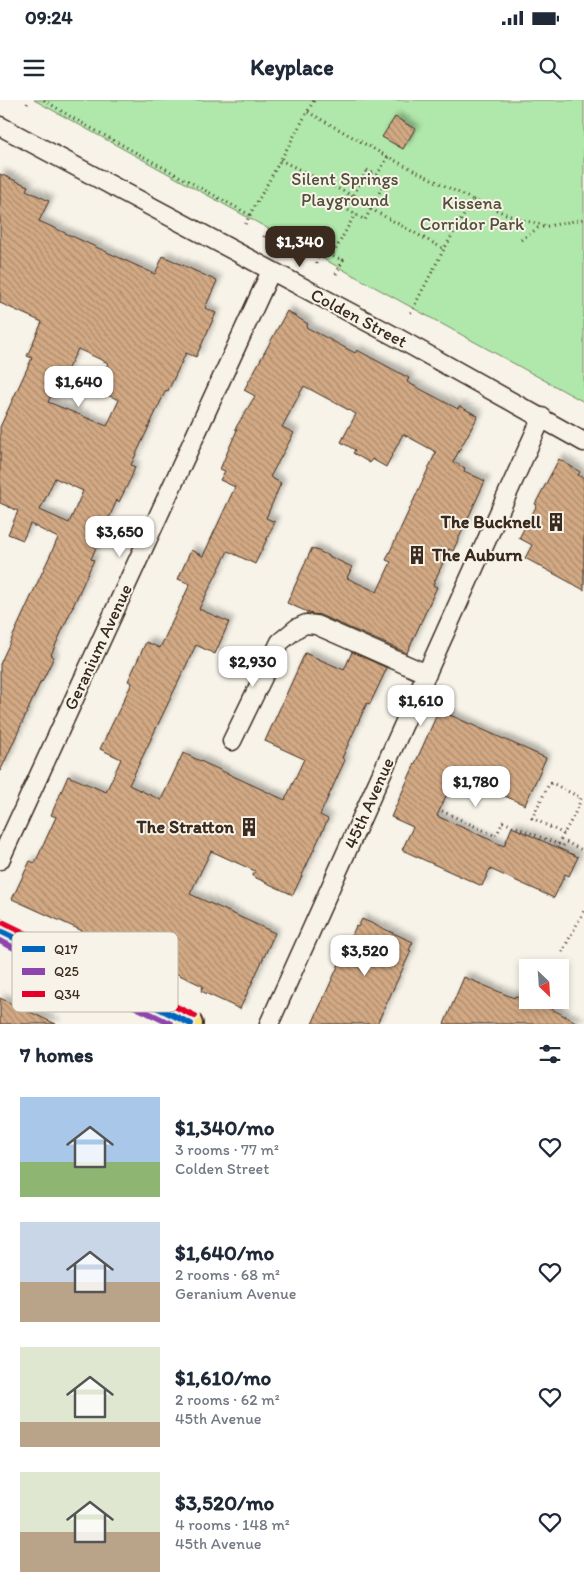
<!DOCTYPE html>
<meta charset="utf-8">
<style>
:root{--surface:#fff;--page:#f6f6f7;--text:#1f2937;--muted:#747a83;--accent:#3b2a1e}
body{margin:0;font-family:Itim,sans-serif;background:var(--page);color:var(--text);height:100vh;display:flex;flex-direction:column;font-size:19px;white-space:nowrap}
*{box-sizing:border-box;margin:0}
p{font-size:16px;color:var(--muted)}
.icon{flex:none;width:28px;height:28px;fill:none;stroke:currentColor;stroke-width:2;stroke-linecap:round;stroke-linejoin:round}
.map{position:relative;height:924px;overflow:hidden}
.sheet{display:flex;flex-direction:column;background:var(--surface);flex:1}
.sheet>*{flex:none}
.needle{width:32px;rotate:155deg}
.controls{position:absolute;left:519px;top:859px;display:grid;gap:10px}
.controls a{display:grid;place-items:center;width:50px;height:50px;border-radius:0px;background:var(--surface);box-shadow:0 2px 8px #0003;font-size:25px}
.price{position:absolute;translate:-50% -42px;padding:0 11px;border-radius:10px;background:#fff;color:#222;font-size:16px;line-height:32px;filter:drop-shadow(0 1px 2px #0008)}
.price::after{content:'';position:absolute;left:50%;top:30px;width:15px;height:11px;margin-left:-8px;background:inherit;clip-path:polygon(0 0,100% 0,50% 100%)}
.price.active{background:var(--accent);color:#fff}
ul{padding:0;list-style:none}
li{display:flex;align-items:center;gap:15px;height:125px;padding:0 20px}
li span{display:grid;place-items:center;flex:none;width:140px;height:100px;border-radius:0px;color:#555}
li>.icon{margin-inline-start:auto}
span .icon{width:60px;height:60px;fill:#fffc;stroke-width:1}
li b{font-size:21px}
h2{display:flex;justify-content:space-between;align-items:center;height:60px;padding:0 20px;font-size:21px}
.status{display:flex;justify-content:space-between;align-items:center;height:35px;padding:0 25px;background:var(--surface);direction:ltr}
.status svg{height:14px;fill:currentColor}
header{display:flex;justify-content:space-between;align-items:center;height:65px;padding:0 20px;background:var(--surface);font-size:22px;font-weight:800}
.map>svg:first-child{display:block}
.park{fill:#b0e7aa;stroke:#768864}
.building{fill:url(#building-back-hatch);stroke:#3b2a1e;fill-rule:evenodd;filter:url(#shadow)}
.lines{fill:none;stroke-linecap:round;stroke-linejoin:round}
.minor-casing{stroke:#3b2a1e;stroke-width:21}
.major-casing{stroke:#3b2a1e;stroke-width:26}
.path{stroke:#3b2a1e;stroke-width:3;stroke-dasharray:1 4;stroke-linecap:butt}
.minor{stroke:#f7f3e8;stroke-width:18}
.major{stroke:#fae180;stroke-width:22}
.bus-1-casing{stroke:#f7f3e8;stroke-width:10}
.bus-2-casing{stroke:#f7f3e8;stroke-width:10}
.bus-3-casing{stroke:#f7f3e8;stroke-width:10}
.bus-1{stroke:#0065bd;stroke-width:6}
.bus-2{stroke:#8e44ad;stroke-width:6}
.bus-3{stroke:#e4002b;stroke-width:6}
.labels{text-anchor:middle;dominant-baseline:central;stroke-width:4;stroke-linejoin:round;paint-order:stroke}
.park-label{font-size:18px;fill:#52503a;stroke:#f7f3e8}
.street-label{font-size:18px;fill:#3b2a1e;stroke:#f7f3e8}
.poi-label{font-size:18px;font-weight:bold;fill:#3b2a1e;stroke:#f7f3e8;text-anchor:end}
.key{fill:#f7f3e8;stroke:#bfb7ab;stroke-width:1}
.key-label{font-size:14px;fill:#3b2a1e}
</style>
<div class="status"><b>09:24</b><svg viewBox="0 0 49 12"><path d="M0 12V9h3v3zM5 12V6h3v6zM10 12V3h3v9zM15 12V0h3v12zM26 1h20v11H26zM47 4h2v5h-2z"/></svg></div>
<header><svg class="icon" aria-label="menu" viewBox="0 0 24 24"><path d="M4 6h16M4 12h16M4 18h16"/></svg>Keyplace<svg class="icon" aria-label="search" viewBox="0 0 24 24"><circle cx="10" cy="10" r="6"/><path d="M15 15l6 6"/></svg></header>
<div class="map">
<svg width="584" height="924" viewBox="0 0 584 924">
<defs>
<pattern id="building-back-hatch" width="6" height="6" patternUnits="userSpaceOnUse" patternTransform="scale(1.25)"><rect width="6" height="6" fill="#d2a984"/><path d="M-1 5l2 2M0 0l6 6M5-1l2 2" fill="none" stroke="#ac8a6b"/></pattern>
<filter id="shadow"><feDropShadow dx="4.5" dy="-4.5" stdDeviation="2.5" flood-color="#0004"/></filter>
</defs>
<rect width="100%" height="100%" fill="#f7f3e8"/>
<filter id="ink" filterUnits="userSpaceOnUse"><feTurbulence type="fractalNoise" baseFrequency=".02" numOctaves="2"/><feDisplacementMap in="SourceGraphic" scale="10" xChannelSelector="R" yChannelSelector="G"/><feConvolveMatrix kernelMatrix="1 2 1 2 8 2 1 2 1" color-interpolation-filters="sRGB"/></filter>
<g filter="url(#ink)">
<path class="park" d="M34 0H584V302Z"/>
<path class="building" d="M395 17 415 29 403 49 382 37Z
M0 74 28 86 26 90 49 101 39 121 155 174 163 156 217 181 205 208 216 213 196 257 186 253 168 291 166 290 131 365 135 367 131 378 119 402 117 400 91 459 94 460 51 555 54 557 42 582 41 581 0 672V564L58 438 30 424 23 440 8 434 18 411 0 403V327L32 258 27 256 42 222 0 203ZM78 249 108 263 96 290 119 300 107 326 48 302 62 272 65 274ZM55 378 83 391 69 423 40 410Z
M287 211 308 224 306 227 355 253 357 250 409 278 407 282 458 309 459 306 478 316 453 362 465 368 464 371 485 381 453 451 449 449 433 485 437 487 407 553 320 515 312 514 287 503 312 448 352 467 347 478 377 492 391 462 386 460 436 352 403 334 386 367 372 359 370 363 353 353 355 350 341 342 356 314 304 286 282 327 294 333 270 377 281 383 266 418 275 422 255 464 228 451 199 509 229 522 215 554 196 545 129 685 161 700 183 653 285 700 304 659 265 641 305 553 344 570 352 552 387 568 370 604 367 603 342 658 345 660 320 715 328 719 293 795 252 776 255 771 211 751 190 794 275 833 240 909 201 891 203 886 158 865 156 871 117 853 120 848 12 799 30 761 35 763 56 717 51 715 68 676 106 692 121 659 100 649 132 583 128 581 146 542 160 548 190 484 178 479 191 450 203 456 235 387 220 380 225 371 220 369 237 330 235 329 255 296 244 290Z
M559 359 580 372 578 375 584 378V490L525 458 532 445 519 438 537 405 535 404Z
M439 610 546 658 525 705 456 674 437 716 504 746 512 727 578 757 569 776 565 774 554 798 490 769 482 786 402 750 413 727 391 717Z
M362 819 413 842 409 850 411 851 377 924H312L356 826 358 827Z
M464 877 514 898 515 896 541 907 542 904 580 924H444Z
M0 898 21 908 56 924H0Z"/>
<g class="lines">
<g class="minor-casing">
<path id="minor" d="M0 26 396 237 584 342
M232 641 280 542 297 528 306 524 316 525 427 574
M0 760 271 171
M269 924 542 317"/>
</g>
<g class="major-casing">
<path id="major" d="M0 831 191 924"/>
</g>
<path class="path" d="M44 0 71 17 250 115
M27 4 29 0
M308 12 388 57 473 100 444 149 410 214
M280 60 353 96
M367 70 386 80 365 120 346 109Z
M377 75 388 57
M473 100 518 119 547 126
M371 109 444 149
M245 124 314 0
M264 137 265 134
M521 140 538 128 584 119
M316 164 321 150 332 156
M336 174 343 160 332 156 355 114
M442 711 496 736 503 722 563 746 566 742 584 751
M558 744C566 729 576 714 581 698L552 683 549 684 532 718 564 734
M562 852 584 811"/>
<use href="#minor" class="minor"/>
<use href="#major" class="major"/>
<g class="bus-1-casing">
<path id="bus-1" d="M0 831 191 924"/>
</g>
<g class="bus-2-casing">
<path id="bus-2" d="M0 841 171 924"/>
</g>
<g class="bus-3-casing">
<path id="bus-3" d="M4 823 195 916"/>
</g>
<use href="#bus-1" class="bus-1"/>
<use href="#bus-2" class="bus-2"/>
<use href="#bus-3" class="bus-3"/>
</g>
</g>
<defs>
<g id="building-bare" transform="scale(1.5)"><path d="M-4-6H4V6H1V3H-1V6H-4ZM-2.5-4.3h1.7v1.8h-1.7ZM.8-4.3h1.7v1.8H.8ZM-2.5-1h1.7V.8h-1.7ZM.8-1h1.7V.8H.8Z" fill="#3b2a1e" stroke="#f7f3e8" stroke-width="2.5" paint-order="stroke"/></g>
</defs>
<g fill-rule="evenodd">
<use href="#building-bare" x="556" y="422"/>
<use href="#building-bare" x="417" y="455"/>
<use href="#building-bare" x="249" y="727"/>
</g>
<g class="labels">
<g class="park-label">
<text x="345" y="79">Silent Springs<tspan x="345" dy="21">Playground</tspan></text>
<text x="472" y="103">Kissena<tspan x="472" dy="21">Corridor Park</tspan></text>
</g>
<g class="street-label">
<text transform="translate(359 218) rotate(28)">Colden Street</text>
<text transform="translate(98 547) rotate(-65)">Geranium Avenue</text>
<text transform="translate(369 703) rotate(-66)">45th Avenue</text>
</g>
<g class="poi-label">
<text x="541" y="422">The Bucknell</text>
<text x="432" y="455" text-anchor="start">The Auburn</text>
<text x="234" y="727">The Stratton</text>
</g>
</g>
<rect x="12" y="832" width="166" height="80" rx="8" class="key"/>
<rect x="22" y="846" width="23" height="6" fill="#0065bd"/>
<rect x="22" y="868" width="23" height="7" fill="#8e44ad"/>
<rect x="22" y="891" width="23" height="6" fill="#e4002b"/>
<g class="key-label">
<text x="54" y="854">Q17</text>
<text x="54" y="876">Q25</text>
<text x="54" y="899">Q34</text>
</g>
</svg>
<div class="controls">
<a><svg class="needle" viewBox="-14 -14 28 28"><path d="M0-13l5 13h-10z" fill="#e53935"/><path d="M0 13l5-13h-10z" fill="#747a83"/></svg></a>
</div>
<b class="price active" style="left:300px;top:168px">$1,340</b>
<b class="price" style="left:79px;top:308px">$1,640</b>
<b class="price" style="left:120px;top:458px">$3,650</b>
<b class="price" style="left:253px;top:588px">$2,930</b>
<b class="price" style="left:421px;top:627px">$1,610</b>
<b class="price" style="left:476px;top:708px">$1,780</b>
<b class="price" style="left:365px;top:877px">$3,520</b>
</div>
<section class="sheet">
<h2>7 homes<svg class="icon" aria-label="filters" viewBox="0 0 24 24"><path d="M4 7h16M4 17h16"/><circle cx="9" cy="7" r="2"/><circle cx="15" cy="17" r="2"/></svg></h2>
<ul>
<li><span style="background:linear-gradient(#a9c7e8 65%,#8fb573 0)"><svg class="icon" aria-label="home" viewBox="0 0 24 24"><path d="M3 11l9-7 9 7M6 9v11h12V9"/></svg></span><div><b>$1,340/mo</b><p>3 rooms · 77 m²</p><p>Colden Street</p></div><svg class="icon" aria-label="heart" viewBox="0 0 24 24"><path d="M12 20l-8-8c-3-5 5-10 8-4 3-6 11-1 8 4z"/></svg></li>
<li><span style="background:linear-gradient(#c9d6e8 60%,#b9a48a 0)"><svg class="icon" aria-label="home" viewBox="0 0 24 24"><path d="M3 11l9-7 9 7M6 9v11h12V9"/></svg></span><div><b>$1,640/mo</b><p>2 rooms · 68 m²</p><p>Geranium Avenue</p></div><svg class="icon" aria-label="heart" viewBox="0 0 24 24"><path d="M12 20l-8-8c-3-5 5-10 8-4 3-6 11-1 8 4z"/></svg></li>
<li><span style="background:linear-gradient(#dfe7d0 75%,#b9a48a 0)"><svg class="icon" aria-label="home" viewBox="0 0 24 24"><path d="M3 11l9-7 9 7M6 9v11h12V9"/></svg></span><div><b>$1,610/mo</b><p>2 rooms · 62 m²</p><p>45th Avenue</p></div><svg class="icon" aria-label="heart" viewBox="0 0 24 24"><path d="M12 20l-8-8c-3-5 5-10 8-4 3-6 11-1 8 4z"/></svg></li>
<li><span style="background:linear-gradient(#dfe7d0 60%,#b9a48a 0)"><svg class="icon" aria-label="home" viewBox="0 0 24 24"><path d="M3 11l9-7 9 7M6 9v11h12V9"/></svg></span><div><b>$3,520/mo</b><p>4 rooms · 148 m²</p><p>45th Avenue</p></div><svg class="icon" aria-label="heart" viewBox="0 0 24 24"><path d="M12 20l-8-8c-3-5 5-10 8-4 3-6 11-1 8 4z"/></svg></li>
</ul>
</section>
